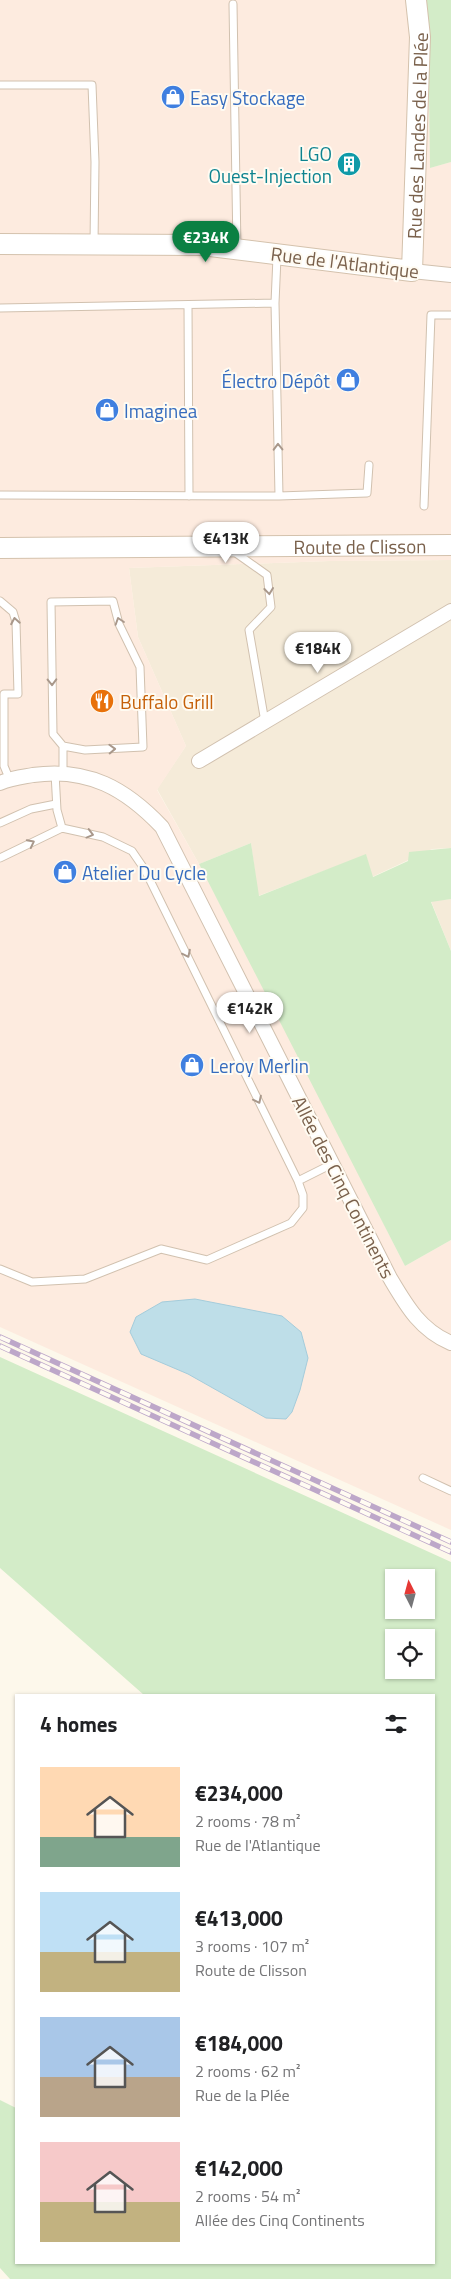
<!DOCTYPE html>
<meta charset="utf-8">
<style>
:root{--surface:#fff;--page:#f2f2f2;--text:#202124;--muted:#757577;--accent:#0b8043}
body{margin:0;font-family:"Titillium Web",sans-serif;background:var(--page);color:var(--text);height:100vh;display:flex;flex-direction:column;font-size:19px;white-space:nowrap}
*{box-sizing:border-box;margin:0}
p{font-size:16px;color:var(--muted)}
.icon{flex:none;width:28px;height:28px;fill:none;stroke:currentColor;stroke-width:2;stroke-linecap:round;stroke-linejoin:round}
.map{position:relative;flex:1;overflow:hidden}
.side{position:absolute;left:15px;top:1694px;width:420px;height:570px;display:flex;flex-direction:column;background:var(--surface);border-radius:0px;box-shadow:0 1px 4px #0004}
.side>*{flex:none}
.needle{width:32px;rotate:354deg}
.tools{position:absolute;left:385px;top:1569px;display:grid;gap:10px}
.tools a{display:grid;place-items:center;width:50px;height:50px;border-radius:0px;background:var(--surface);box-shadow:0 1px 4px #0004;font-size:25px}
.price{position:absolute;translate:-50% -42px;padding:0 11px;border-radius:18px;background:#fff;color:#222;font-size:16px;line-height:32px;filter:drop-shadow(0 1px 2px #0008)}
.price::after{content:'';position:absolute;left:50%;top:30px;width:15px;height:11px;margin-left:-8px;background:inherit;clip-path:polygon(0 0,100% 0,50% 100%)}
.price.on{background:var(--accent);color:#fff}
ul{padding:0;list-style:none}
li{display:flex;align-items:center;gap:15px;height:125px;padding:0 25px}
li span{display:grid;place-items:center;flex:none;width:140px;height:100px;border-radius:0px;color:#555}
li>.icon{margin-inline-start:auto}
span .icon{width:60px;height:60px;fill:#fffc;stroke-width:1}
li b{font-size:21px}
h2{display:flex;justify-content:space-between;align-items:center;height:60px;padding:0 25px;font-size:21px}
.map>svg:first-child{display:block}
.residential{fill:#f5ebd9}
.commercial{fill:#fdebdf}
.green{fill:#d3ecc8;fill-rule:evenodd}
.water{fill:#bedee8;stroke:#a4ccdb}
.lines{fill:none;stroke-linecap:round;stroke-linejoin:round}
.lane-casing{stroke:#d1c1af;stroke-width:9}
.street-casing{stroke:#d1c1af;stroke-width:16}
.secondary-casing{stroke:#d4c2ad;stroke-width:22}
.lane{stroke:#fff;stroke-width:7}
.street{stroke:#fff;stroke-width:14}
.secondary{stroke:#fff;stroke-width:20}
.rail-casing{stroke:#bda7c9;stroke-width:5.5}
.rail{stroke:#fffbf2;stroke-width:4;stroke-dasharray:11;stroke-linecap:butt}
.oneway{stroke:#a9988b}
.labels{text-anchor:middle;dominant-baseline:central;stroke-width:4;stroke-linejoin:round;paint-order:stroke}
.shop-label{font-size:19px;fill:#366cbe;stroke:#fffbf2;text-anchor:start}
.street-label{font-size:19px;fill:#7a614c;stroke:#fffbf2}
.culture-label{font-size:19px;fill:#0d838f;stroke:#fffbf2;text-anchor:end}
.food-label{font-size:19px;fill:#c56008;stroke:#fffbf2;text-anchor:start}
</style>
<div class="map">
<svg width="451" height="2279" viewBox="0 0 451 2279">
<rect width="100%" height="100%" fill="#fdf8eb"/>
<path class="residential" d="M451 560V848L432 849 372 877 366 855 258 896 251 843 199 864 157 789 186 746 138 637 129 568 330 561Z
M451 899V951L431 901Z"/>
<path class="commercial" d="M0 0H424L428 20 430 168 451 162V560L330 561 129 568 138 637 186 746 157 790 199 864 277 1013 405 1266 451 1240V1530L0 1327Z"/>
<path class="green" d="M424 0H451V162L430 168 428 20Z
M251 843 259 896 366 854 373 877 408 861 409 852 451 848V899L431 902 451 951V1240L405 1266 199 864Z
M0 1357 451 1562V2279H10L0 2268V2100L16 2108V2262H434V1695H144L0 1568ZM394 1578H426V1610H394ZM394 1638H426V1670H394Z"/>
<path class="water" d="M195 1299 282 1316 301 1332 308 1358 300 1390 292 1412 286 1419 266 1418 188 1374 141 1354 130 1332 136 1317 162 1302Z"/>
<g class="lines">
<g class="lane-casing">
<path id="lane" d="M233 4 237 249
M0 85H92L95 162 94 244
M275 303 279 496
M188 305 189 496
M0 308 275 303 277 257
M0 495 279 496 367 493 369 465
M424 506 431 315H451
M233 551 267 575 271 607 249 630 265 722
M0 601 13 612 16 622 18 694H4V766L9 778
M55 773 57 810 62 828 103 837 132 851 145 870 298 1181 332 1164
M63 774V746L53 734 51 602 113 601 119 624 140 667 143 747 85 750 63 746
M0 823 31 809 56 804
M0 858 62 828
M0 1269 32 1282 85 1279 161 1249 207 1260 291 1223 303 1208V1195L298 1181
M423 1478 451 1491"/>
</g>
<g class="street-casing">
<path id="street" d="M412 271 451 275
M199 761 451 611
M0 783C11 778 22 777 33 775 88 767 126 789 162 827L390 1278C406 1305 420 1330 451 1343"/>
</g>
<g class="secondary-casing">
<g id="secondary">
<path id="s1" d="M0 244 202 245 412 271 420 37 416 0"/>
<path id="s2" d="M0 548 451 545"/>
</g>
</g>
<use href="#lane" class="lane"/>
<use href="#street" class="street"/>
<use href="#secondary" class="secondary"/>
<g class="rail-casing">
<path id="rail" d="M0 1337 451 1542
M0 1346 451 1552"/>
</g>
<use href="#rail" class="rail"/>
</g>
<defs><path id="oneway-chevron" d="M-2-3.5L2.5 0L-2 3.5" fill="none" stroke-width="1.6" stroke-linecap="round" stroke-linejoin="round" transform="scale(1.25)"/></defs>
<g class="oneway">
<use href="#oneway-chevron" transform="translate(278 447) rotate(-91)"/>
<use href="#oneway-chevron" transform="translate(269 591) rotate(83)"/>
<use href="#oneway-chevron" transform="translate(15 621) rotate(-100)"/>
<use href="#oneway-chevron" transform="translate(119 621) rotate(-108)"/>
<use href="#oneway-chevron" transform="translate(52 682) rotate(89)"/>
<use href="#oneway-chevron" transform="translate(112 749) rotate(-2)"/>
<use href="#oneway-chevron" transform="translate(90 834) rotate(15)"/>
<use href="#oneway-chevron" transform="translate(31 843) rotate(-27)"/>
<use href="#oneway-chevron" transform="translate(187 954) rotate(64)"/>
<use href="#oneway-chevron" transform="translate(258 1100) rotate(64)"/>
</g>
<defs>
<g id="shop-disc" transform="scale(1.25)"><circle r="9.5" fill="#3f7fe0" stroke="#fffbf2"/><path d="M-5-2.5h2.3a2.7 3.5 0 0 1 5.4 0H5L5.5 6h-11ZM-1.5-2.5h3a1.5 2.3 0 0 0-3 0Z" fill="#fff"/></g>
<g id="building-disc" transform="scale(1.25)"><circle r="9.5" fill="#0f9aa8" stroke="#fffbf2"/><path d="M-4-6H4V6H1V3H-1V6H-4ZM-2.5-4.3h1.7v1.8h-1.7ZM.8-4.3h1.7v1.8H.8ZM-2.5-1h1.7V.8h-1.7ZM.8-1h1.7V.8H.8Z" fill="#fff"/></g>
<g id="restaurant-disc" transform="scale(1.25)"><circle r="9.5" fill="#e8710a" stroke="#fffbf2"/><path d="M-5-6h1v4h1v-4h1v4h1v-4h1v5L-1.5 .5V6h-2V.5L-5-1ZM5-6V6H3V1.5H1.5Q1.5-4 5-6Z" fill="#fff"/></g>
</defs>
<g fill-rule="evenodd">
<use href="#shop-disc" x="173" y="97"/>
<use href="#building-disc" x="349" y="164"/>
<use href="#shop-disc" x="348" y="380"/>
<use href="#shop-disc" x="107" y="410"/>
<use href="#restaurant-disc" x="102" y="701"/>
<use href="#shop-disc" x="65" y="872"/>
<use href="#shop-disc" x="192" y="1065"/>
</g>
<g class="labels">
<g class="shop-label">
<text x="190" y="97">Easy Stockage</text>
<text x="330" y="380" text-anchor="end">Électro Dépôt</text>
<text x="124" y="410">Imaginea</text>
<text x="82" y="872">Atelier Du Cycle</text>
<text x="210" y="1065">Leroy Merlin</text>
</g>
<g class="street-label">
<text stroke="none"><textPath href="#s1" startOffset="549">Rue des Landes de la Plée</textPath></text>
<text transform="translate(345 262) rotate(7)">Rue de l'Atlantique</text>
<text stroke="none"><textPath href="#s2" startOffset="360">Route de Clisson</textPath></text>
<text transform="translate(344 1187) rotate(63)">Allée des Cinq Continents</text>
</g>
<g class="culture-label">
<text x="332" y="153">LGO<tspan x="332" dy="22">Ouest-Injection</tspan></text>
</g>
<g class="food-label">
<text x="120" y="701">Buffalo Grill</text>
</g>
</g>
</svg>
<div class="tools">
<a><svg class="needle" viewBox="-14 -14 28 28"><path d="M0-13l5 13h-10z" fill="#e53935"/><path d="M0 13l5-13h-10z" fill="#757577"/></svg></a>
<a><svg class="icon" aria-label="locate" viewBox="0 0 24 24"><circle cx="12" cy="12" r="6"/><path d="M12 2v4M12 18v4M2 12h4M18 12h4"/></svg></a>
</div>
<b class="price on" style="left:206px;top:263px">€234K</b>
<b class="price" style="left:226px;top:564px">€413K</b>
<b class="price" style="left:318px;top:674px">€184K</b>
<b class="price" style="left:250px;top:1034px">€142K</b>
<section class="side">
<h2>4 homes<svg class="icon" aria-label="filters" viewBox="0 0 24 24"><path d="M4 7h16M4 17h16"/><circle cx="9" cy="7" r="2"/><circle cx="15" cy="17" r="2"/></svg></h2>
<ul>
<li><span style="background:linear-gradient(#ffd9b3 70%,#7fa58c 0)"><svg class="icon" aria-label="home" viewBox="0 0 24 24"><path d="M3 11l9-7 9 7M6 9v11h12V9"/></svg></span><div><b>€234,000</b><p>2 rooms · 78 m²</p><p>Rue de l'Atlantique</p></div></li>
<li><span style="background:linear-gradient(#bfe0f5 60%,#c2b280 0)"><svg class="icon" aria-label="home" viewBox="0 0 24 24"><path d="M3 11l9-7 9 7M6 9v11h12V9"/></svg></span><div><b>€413,000</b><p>3 rooms · 107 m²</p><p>Route de Clisson</p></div></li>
<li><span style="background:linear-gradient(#a9c7e8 60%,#b9a48a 0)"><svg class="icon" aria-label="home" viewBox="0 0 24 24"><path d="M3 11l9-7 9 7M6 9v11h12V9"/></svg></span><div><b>€184,000</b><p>2 rooms · 62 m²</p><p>Rue de la Plée</p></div></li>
<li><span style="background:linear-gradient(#f6c9c9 60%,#c2b280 0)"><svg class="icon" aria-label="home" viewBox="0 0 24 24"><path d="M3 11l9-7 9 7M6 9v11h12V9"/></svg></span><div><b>€142,000</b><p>2 rooms · 54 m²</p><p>Allée des Cinq Continents</p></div></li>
</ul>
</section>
</div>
